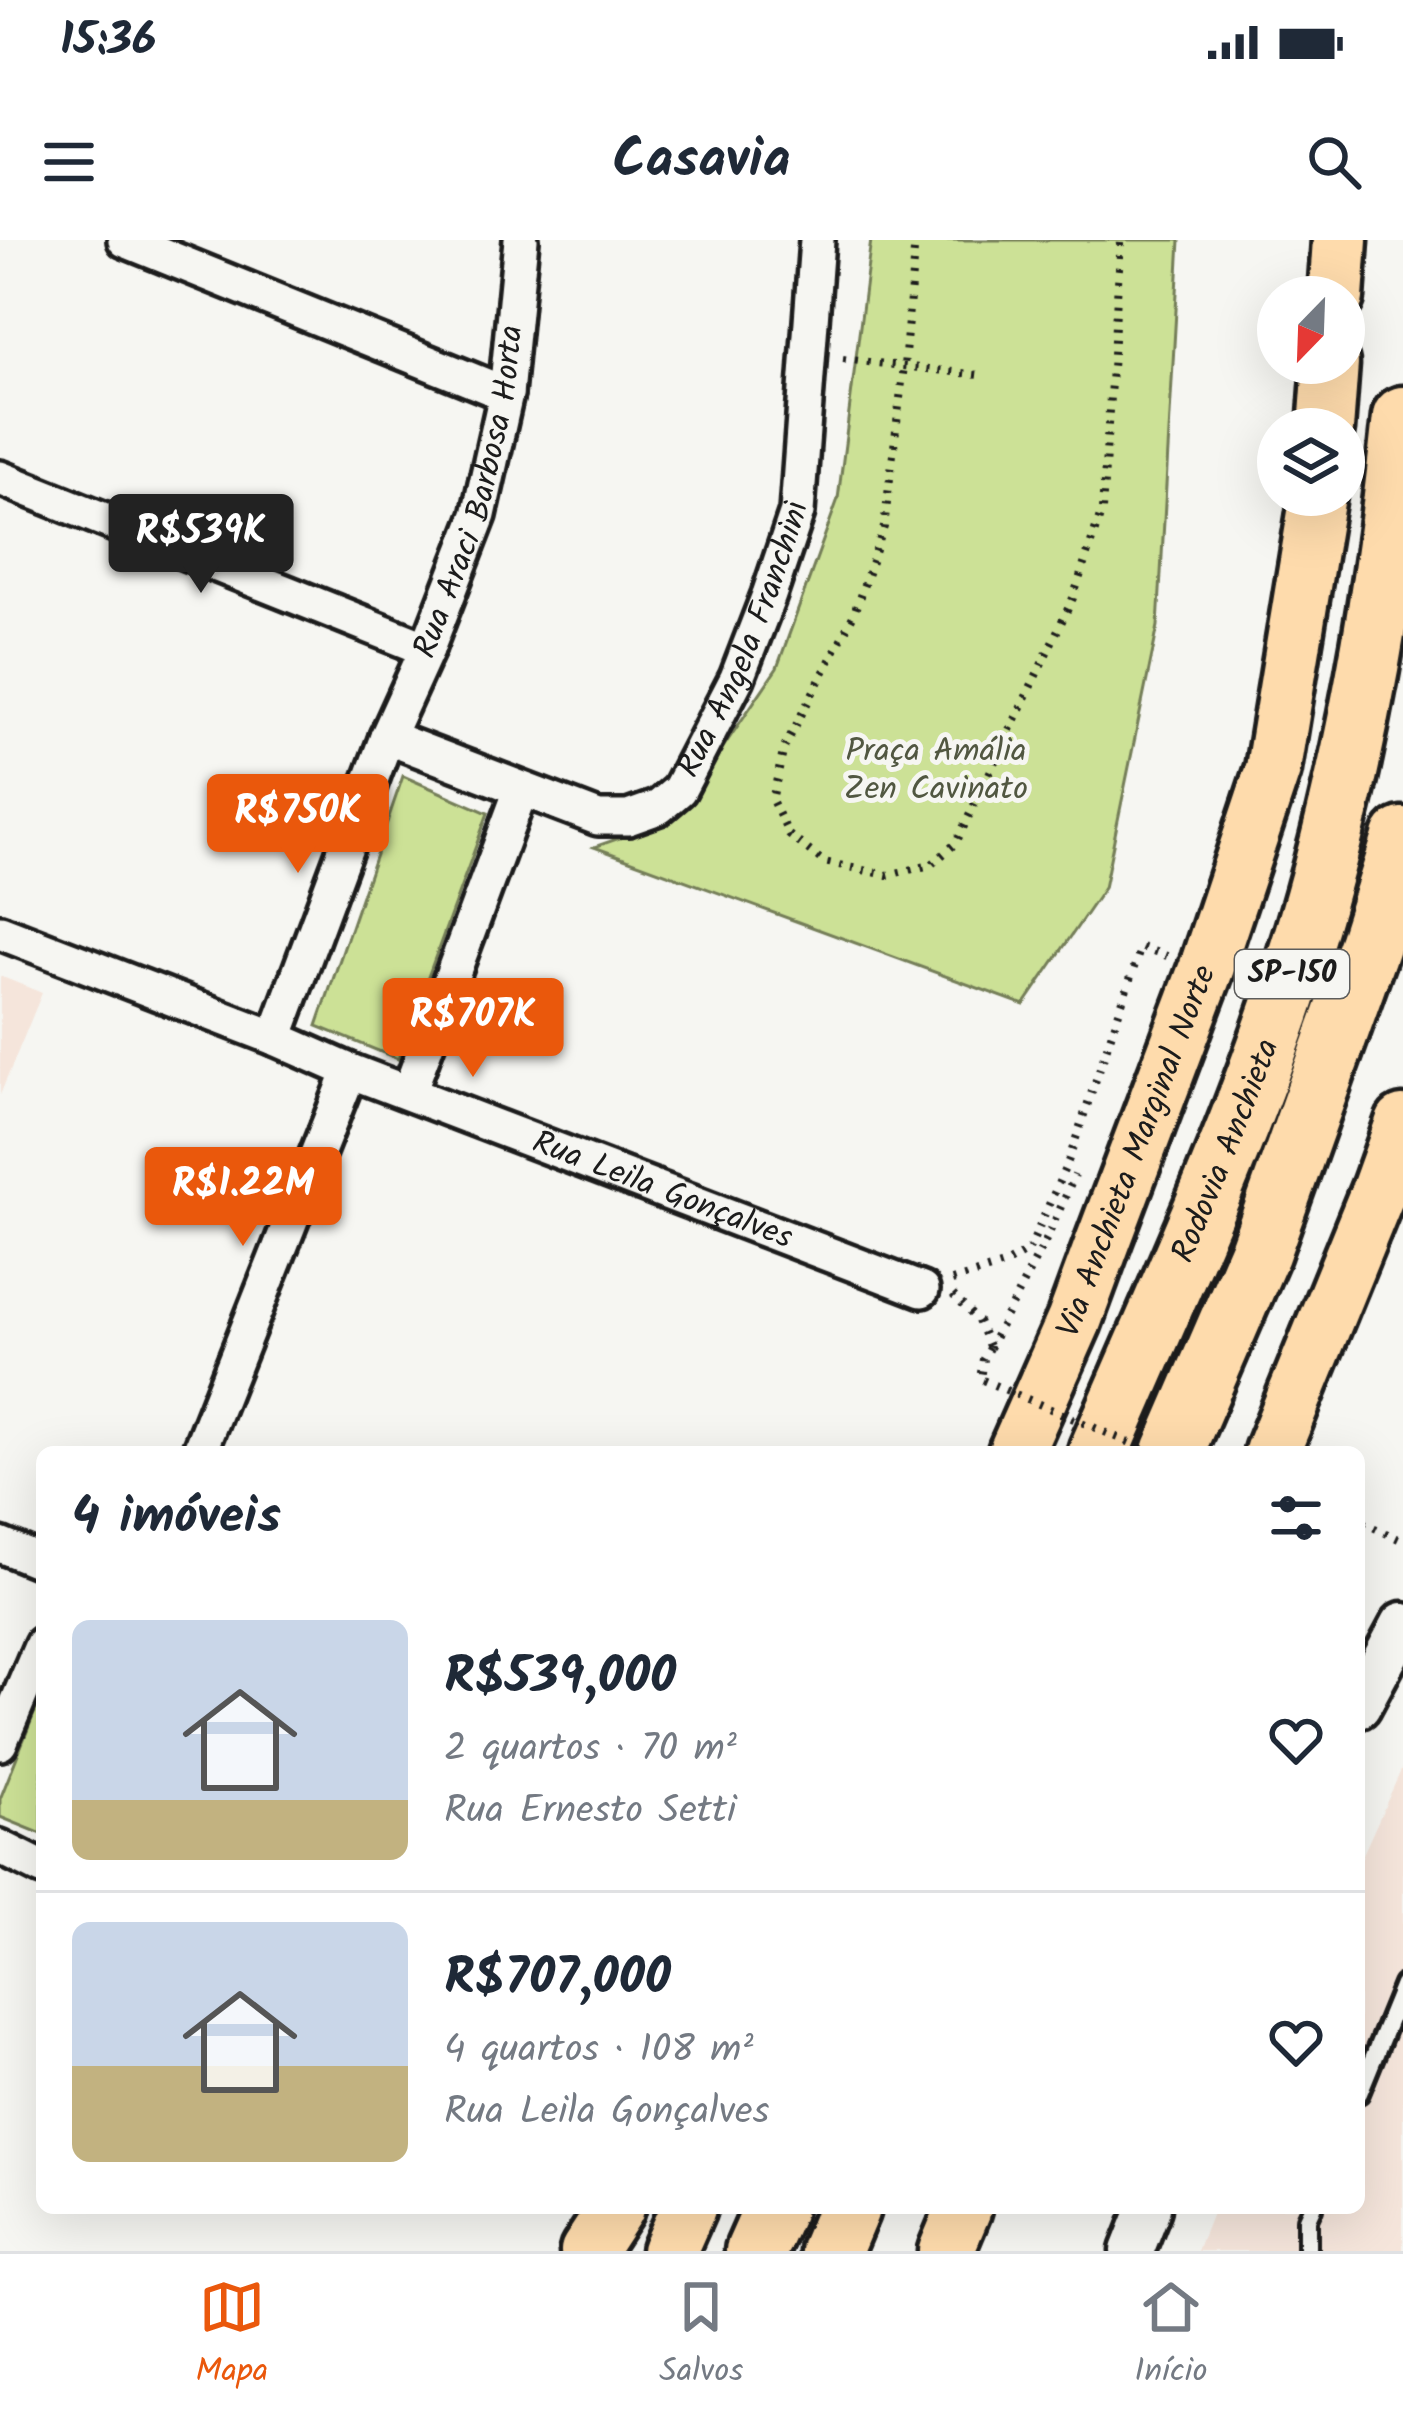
<!DOCTYPE html>
<html lang="pt">
<meta charset="utf-8">
<style>
:root{--surface:#fff;--page:#f2f2f3;--text:#1f2937;--muted:#747a83;--line:#e0e1e3;--accent:#ea580c}
body{margin:0;font-family:Kalam,sans-serif;background:var(--page);color:var(--text);height:100vh;display:flex;flex-direction:column;font-size:45px;white-space:nowrap}
*{box-sizing:border-box;margin:0}
p{font-size:39px;color:var(--muted)}
.icon{flex:none;width:66px;height:66px;fill:none;stroke:currentColor;stroke-width:2;stroke-linecap:round;stroke-linejoin:round}
.map{position:relative;flex:1;overflow:hidden}
.drawer{position:absolute;left:36px;top:1206px;width:1329px;height:768px;display:flex;flex-direction:column;background:var(--surface);border-radius:18px;box-shadow:0 12px 48px #0002}
.drawer>*{flex:none}
.needle{width:78px;rotate:203deg}
.fabs{position:absolute;left:1257px;top:36px;display:grid;gap:24px}
.fabs a{display:grid;place-items:center;width:108px;height:108px;border-radius:50%;background:var(--surface);box-shadow:0 12px 48px #0002;font-size:60px}
.price{position:absolute;translate:-50% -102px;padding:0 27px;border-radius:12px;background:var(--accent);color:#fff;font-size:39px;line-height:78px;filter:drop-shadow(0 3px 6px #0008)}
.price::after{content:'';position:absolute;left:50%;top:72px;width:36px;height:27px;margin-left:-18px;background:inherit;clip-path:polygon(0 0,100% 0,50% 100%)}
.price.on{background:#222;color:#fff}
ul{padding:0;list-style:none}
li{display:flex;align-items:center;gap:36px;height:300px;padding:0 36px}
li+li{border-top:3px solid var(--line)}
li span{display:grid;place-items:center;flex:none;width:336px;height:240px;border-radius:18px;color:#555}
li>.icon{margin-inline-start:auto}
span .icon{width:144px;height:144px;fill:#fffc;stroke-width:1}
li b{font-size:51px}
h2{display:flex;justify-content:space-between;align-items:center;height:144px;padding:0 36px;font-size:51px}
.status{display:flex;justify-content:space-between;align-items:center;height:84px;padding:0 60px;background:var(--surface);direction:ltr}
.status svg{height:33px;fill:currentColor}
header{display:flex;justify-content:space-between;align-items:center;height:156px;padding:0 36px;background:var(--surface);font-size:54px;font-weight:700}
.dock{display:flex;justify-content:space-around;align-items:center;height:168px;border-top:3px solid var(--line);background:var(--surface);font-size:33px;color:var(--muted)}
.dock a{display:grid;justify-items:center;gap:6px}
.dock .on{color:var(--accent)}
.map>svg:first-child{display:block}
.built{fill:#f5e5db}
.green{fill:#cce196;stroke:#747e59;stroke-width:3}
.lines{fill:none;stroke-linecap:round;stroke-linejoin:round}
.service-casing{stroke:#1c1c1c;stroke-width:26}
.minor-casing{stroke:#1c1c1c;stroke-width:42}
.tertiary-casing{stroke:#1c1c1c;stroke-width:51}
.trunk-casing{stroke:#1c1c1c;stroke-width:63}
.motorway-casing{stroke:#1c1c1c;stroke-width:69}
.path{stroke:#1c1c1c;stroke-width:8;stroke-dasharray:3 9;stroke-linecap:butt}
.service{stroke:#f6f6f2;stroke-width:16}
.minor{stroke:#f6f6f2;stroke-width:33}
.tertiary{stroke:#f6f6f2;stroke-width:42}
.trunk{stroke:#fedbac;stroke-width:54}
.motorway{stroke:#fedbac;stroke-width:60}
.path-bridge{stroke:#1c1c1c;stroke-width:8;stroke-dasharray:3 9;stroke-linecap:butt}
.labels{text-anchor:middle;dominant-baseline:central;stroke-width:10;stroke-linejoin:round;paint-order:stroke}
.shield{fill:#f6f6f2;stroke:#5d5d5c;stroke-width:3}
.shield-label{font-size:30px;font-weight:bold;fill:#1c1c1c}
.street-label{font-size:33px;fill:#1c1c1c;stroke:#f6f6f2}
.park-label{font-size:33px;fill:#515741;stroke:#f6f6f2}
</style>
<div class="status"><b>15:36</b><svg viewBox="0 0 49 12"><path d="M0 12V9h3v3zM5 12V6h3v6zM10 12V3h3v9zM15 12V0h3v12zM26 1h20v11H26zM47 4h2v5h-2z"/></svg></div>
<header><svg class="icon" aria-label="menu" viewBox="0 0 24 24"><path d="M4 6h16M4 12h16M4 18h16"/></svg>Casavia<svg class="icon" aria-label="search" viewBox="0 0 24 24"><circle cx="10" cy="10" r="6"/><path d="M15 15l6 6"/></svg></header>
<div class="map">
<svg width="1403" height="2011" viewBox="0 0 1403 2011">
<rect width="100%" height="100%" fill="#f6f6f2"/>
<filter id="ink" filterUnits="userSpaceOnUse"><feTurbulence type="fractalNoise" baseFrequency=".00833" numOctaves="2"/><feDisplacementMap in="SourceGraphic" scale="24" xChannelSelector="R" yChannelSelector="G"/><feConvolveMatrix kernelMatrix="1 2 1 2 8 2 1 2 1" color-interpolation-filters="sRGB"/></filter>
<g filter="url(#ink)">
<path class="built" d="M0 736 42 753 0 855Z
M1403 1526V2011H1197L1214 1968H1359V1623Z"/>
<path class="green" d="M871 0H1180L1158 386 1104 648 1024 765 594 607 654 586 690 556 777 428 838 259Z
M403 536 488 573 398 819 317 786Z
M42 1454V1594L0 1577V1559Z"/>
<g class="lines">
<g class="service-casing">
<path id="service" d="M1359 1853 1403 1745
M1307 2011V1979L1312 1968"/>
</g>
<g class="minor-casing">
<g id="minor">
<path d="M125 0 506 154"/>
<path d="M0 238 427 409"/>
<path id="s1" d="M387 497 598 578H628L659 567 679 550 737 438 769 355 797 272 817 0"/>
<path id="s2" d="M0 692 275 798 350 831 922 1050"/>
<path id="s3" d="M275 798 387 497 427 409 479 275 506 154 521 0"/>
<path d="M409 852 521 550"/>
<path d="M199 1212 350 831"/>
<path d="M0 1305 42 1322"/>
<path d="M0 1503 42 1404"/>
<path d="M0 1607 42 1628"/>
</g>
</g>
<g class="tertiary-casing">
<path id="tertiary" d="M1359 1466 1403 1384
M1132 2011 1149 1968"/>
</g>
<g class="trunk-casing">
<g id="trunk">
<path d="M1336 57 1340 0"/>
<path d="M1326 189 1331 123"/>
<path id="s4" d="M1016 1212 1074 1081 1103 1002 1209 721 1273 529 1318 255"/>
<path d="M1272 1212 1380 947 1403 883"/>
<path d="M588 2011 616 1968"/>
<path d="M669 2011 688 1968"/>
<path d="M946 2011 964 1968"/>
</g>
</g>
<g class="motorway-casing">
<g id="motorway">
<path id="s5" d="M1099 1212C1166 1056 1238 901 1291 739 1350 558 1384 366 1403 177"/>
<path d="M1173 1212 1260 1011 1369 705 1403 598"/>
<path d="M756 2011 775 1968"/>
<path d="M831 2011 849 1968"/>
</g>
</g>
<path class="path" d="M915 0 904 126 884 287 853 376 784 508 772 560 789 595 824 622 887 635 931 625 956 603 1073 358 1102 270 1121 0
M843 119 979 135
M952 1041 1003 1025 1029 1010 1069 919 1141 707 1167 716
M953 1055 978 1081 989 1106
M989 1108 1047 998 1075 935
M1359 1295 1364 1283 1403 1301"/>
<use href="#service" class="service"/>
<use href="#minor" class="minor"/>
<use href="#tertiary" class="tertiary"/>
<use href="#trunk" class="trunk"/>
<use href="#motorway" class="motorway"/>
<path class="path-bridge" d="M989 1108 983 1119 980 1139 1152 1212"/>
</g>
</g>
<g class="labels">
<rect class="shield" x="1235" y="710" width="114" height="48" rx="9"/>
<g class="shield-label">
<text x="1292" y="734">SP-150</text>
</g>
<g class="street-label">
<text stroke="none"><textPath href="#s3" startOffset="582">Rua Araci Barbosa Horta</textPath></text>
<text stroke="none"><textPath href="#s1" startOffset="480">Rua Angela Franchini</textPath></text>
<text stroke="none"><textPath href="#s4" startOffset="324">Via Anchieta Marginal Norte</textPath></text>
<text stroke="none"><textPath href="#s5" startOffset="327">Rodovia Anchieta</textPath></text>
<text stroke="none"><textPath href="#s2" startOffset="711">Rua Leila Gonçalves</textPath></text>
</g>
<g class="park-label">
<text x="936" y="512">Praça Amália<tspan x="936" dy="38">Zen Cavinato</tspan></text>
</g>
</g>
</svg>
<div class="fabs">
<a><svg class="needle" viewBox="-14 -14 28 28"><path d="M0-13l5 13h-10z" fill="#e53935"/><path d="M0 13l5-13h-10z" fill="#747a83"/></svg></a>
<a><svg class="icon" aria-label="layers" viewBox="0 0 24 24"><path d="M12 4l9 5-9 5-9-5zM3 14l9 5 9-5"/></svg></a>
</div>
<b class="price on" style="left:201px;top:356px">R$539K</b>
<b class="price" style="left:298px;top:636px">R$750K</b>
<b class="price" style="left:473px;top:840px">R$707K</b>
<b class="price" style="left:243px;top:1009px">R$1.22M</b>
<section class="drawer">
<h2>4 imóveis<svg class="icon" aria-label="filters" viewBox="0 0 24 24"><path d="M4 7h16M4 17h16"/><circle cx="9" cy="7" r="2"/><circle cx="15" cy="17" r="2"/></svg></h2>
<ul>
<li><span style="background:linear-gradient(#c9d6e8 75%,#c2b280 0)"><svg class="icon" aria-label="home" viewBox="0 0 24 24"><path d="M3 11l9-7 9 7M6 9v11h12V9"/></svg></span><div><b>R$539,000</b><p>2 quartos · 70 m²</p><p>Rua Ernesto Setti</p></div><svg class="icon" aria-label="heart" viewBox="0 0 24 24"><path d="M12 20l-8-8c-3-5 5-10 8-4 3-6 11-1 8 4z"/></svg></li>
<li><span style="background:linear-gradient(#c9d6e8 60%,#c2b280 0)"><svg class="icon" aria-label="home" viewBox="0 0 24 24"><path d="M3 11l9-7 9 7M6 9v11h12V9"/></svg></span><div><b>R$707,000</b><p>4 quartos · 108 m²</p><p>Rua Leila Gonçalves</p></div><svg class="icon" aria-label="heart" viewBox="0 0 24 24"><path d="M12 20l-8-8c-3-5 5-10 8-4 3-6 11-1 8 4z"/></svg></li>
</ul>
</section>
</div>
<nav class="dock">
<a class="on"><svg class="icon" aria-label="map" viewBox="0 0 24 24"><path d="M3 6l6-2 6 2 6-2v14l-6 2-6-2-6 2zM9 4v14M15 6v14"/></svg>Mapa</a>
<a><svg class="icon" aria-label="saved" viewBox="0 0 24 24"><path d="M7 4h10v16l-5-4-5 4z"/></svg>Salvos</a>
<a><svg class="icon" aria-label="home" viewBox="0 0 24 24"><path d="M3 11l9-7 9 7M6 9v11h12V9"/></svg>Início</a>
</nav>
